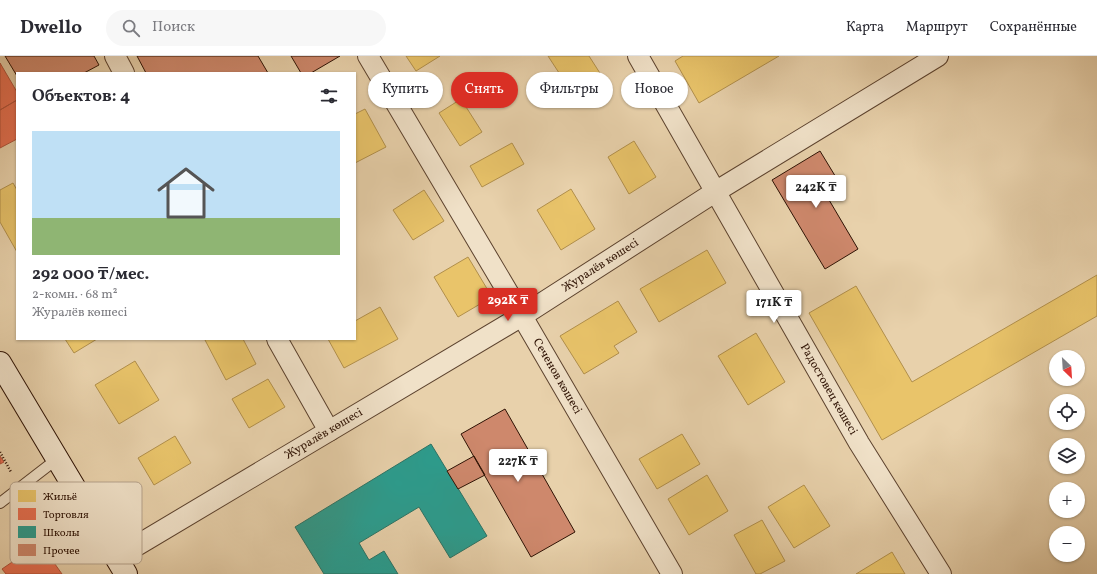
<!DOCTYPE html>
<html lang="ru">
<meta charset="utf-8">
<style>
:root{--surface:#fff;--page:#f7f7f7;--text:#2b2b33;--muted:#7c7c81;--line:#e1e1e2;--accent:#d93025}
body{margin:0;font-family:Vollkorn,serif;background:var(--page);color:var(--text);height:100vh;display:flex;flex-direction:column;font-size:15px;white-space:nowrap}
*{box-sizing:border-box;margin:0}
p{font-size:13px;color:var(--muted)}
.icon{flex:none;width:22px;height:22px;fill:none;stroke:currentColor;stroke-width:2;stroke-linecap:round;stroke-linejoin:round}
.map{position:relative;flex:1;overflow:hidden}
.side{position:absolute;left:16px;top:16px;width:340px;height:268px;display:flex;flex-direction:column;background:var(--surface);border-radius:0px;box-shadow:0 1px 3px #0004}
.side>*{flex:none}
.top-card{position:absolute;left:368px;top:16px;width:380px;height:36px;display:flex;gap:8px}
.needle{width:26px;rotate:155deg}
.controls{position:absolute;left:1049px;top:294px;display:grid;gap:8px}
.controls a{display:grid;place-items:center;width:36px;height:36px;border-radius:50%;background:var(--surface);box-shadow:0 1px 3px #0004;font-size:20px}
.price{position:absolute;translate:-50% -34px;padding:0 9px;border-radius:4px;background:#fff;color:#222;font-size:13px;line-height:26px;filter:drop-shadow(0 1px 2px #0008)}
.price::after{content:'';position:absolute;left:50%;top:24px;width:12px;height:9px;margin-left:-6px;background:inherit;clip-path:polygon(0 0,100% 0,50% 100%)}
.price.on{background:var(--accent);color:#fff}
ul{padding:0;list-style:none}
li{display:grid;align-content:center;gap:8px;height:212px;padding:0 16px}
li+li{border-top:1px solid var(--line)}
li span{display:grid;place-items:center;height:124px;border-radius:0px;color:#555}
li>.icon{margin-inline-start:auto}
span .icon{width:72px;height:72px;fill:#fffc;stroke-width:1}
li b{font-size:17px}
h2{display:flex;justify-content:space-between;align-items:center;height:48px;padding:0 16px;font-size:17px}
.chip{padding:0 14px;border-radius:18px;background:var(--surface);box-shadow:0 1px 3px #0004;font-size:14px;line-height:36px}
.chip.on{background:var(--accent);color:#fff}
header{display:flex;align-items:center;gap:24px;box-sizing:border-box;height:56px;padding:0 20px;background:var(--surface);border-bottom:1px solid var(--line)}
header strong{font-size:19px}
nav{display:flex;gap:22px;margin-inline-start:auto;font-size:14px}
.search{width:280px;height:36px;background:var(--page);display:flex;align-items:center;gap:10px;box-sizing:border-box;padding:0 14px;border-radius:22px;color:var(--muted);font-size:15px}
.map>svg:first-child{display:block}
.homes{fill:#e9c46a;stroke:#b18f4b}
.shops{fill:#e76f51;stroke:#b0533a}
.schools{fill:#2a9d8f;stroke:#2b7365}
.building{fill:#ce886c;stroke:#2e1204}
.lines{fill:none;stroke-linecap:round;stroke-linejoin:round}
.lane-casing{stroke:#5c422e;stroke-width:12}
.street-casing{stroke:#5c422e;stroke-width:22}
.secondary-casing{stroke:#2e1204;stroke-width:24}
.path{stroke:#2e1204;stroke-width:2.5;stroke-dasharray:1 2;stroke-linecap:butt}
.lane{stroke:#f0e1c8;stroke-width:10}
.street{stroke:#f0e1c8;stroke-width:20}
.secondary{stroke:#f0e1c8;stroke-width:22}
.labels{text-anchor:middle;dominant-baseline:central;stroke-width:4;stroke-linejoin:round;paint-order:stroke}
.street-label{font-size:12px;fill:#2e1204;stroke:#f0e1c8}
.key{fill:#f0e1c8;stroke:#b6a38d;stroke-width:1}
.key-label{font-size:11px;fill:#2e1204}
</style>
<header>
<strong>Dwello</strong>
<div class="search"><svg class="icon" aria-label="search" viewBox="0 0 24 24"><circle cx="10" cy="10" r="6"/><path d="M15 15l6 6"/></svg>Поиск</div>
<nav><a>Карта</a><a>Маршрут</a><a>Сохранённые</a></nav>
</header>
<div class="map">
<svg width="1097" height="518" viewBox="0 0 1097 518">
<rect width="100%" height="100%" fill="#e8d1ab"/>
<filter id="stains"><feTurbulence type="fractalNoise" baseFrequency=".005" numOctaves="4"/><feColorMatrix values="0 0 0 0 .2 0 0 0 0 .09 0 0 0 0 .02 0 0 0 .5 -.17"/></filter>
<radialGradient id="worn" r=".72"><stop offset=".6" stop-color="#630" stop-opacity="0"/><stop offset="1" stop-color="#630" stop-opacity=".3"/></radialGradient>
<path class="homes" d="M406 0H440L416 15Z
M548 0H589L605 25 576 43Z
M683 0H779L699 47 675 5Z
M461 43 482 76 460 90 439 57Z
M365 53 386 91 355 107V58Z
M634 85 656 121 629 138 608 101Z
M512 87 524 108 482 131 470 110Z
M13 127 17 134V196L0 166V134Z
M571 133 595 173 561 194 537 154Z
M424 134 444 165 413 184 393 154Z
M707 194 726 227 659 266 640 233Z
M468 201 492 241 458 261 434 221Z
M1097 219V260L882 384 809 257 856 230 912 326Z
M618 245 637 276 614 290 619 297 584 318 560 280Z
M380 251 398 283 344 312 328 283H355V265Z
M756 277 785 326 748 349 718 300Z
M65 283H97L74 297Z
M207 283H243L256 308 226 324 205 284Z
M135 305 159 344 119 368 95 329Z
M268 323 285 351 249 372 232 343Z
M682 378 700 408 657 433 639 403Z
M175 380 191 407 154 429 138 402Z
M707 419 728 455 689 479 668 443Z
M804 429 830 470 794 492 768 451Z
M762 464 785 505 760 518H756L734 479Z
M892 496 905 518H856Z"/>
<path class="shops" d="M0 7 17 36V44L0 54Z
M17 44V83L0 92V54Z
M0 400 4 406 0 408Z
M40 487 62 518H6L2 513Z"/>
<path class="schools" d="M431 388 487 480 450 502 419 451 359 487 369 504 384 495 398 518H324L295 471Z"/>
<path class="building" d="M5 0H94L99 9 84 17H17V20Z
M137 0H258L268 17H146Z
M291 0H340L311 17H301Z
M820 95 837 123 822 132 858 193 825 213 772 124Z
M505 353 575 476 531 501 461 378Z
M474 400 485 419 458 433 447 415Z"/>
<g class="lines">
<g class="lane-casing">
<path id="lane" d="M0 447 57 403"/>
</g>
<g class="street-casing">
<g id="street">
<path d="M115 0 124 17"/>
<path id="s1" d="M368 0 522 260 672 518"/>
<path id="s2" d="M638 0 859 387 941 518"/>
<path d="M277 283 329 375"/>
<path id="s3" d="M116 502 522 260 715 136 938 0"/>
</g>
</g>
<g class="secondary-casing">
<path id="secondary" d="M0 307 126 518"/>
</g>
<path class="path" d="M0 396 11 416
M29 447 59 495"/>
<use href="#lane" class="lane"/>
<use href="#street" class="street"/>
<use href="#secondary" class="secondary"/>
</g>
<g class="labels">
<g class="street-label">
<text stroke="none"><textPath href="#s3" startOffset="566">Журалёв көшесі</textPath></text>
<text stroke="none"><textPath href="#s1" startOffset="372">Сеченов көшесі</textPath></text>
<text stroke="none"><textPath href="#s2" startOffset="384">Радостовец көшесі</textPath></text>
<text stroke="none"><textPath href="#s3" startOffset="242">Журалёв көшесі</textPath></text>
</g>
</g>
<rect x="10" y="426" width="132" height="82" rx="6" class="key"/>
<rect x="18" y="434" width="18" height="12" fill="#e9c46a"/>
<rect x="18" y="452" width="18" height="12" fill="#e76f51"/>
<rect x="18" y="470" width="18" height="12" fill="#2a9d8f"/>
<rect x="18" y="488" width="18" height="12" fill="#ce886c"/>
<g class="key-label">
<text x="43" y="444">Жильё</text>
<text x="43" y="462">Торговля</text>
<text x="43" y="480">Школы</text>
<text x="43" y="498">Прочее</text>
</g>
<rect width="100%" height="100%" filter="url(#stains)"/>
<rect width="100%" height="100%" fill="url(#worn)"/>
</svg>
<div class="controls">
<a><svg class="needle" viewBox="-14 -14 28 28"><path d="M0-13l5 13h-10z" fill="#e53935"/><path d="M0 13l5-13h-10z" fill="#7c7c81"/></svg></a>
<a><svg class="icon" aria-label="locate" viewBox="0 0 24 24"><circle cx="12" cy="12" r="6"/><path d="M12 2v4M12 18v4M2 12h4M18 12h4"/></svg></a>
<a><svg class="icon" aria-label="layers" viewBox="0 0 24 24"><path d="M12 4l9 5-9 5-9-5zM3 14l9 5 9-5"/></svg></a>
<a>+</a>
<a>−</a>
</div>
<b class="price" style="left:816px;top:153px">242K ₸</b>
<b class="price on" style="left:508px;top:266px">292K ₸</b>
<b class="price" style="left:774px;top:268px">171K ₸</b>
<b class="price" style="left:518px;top:427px">227K ₸</b>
<div class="top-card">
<a class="chip">Купить</a>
<a class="chip on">Снять</a>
<a class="chip">Фильтры</a>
<a class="chip">Новое</a>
</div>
<section class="side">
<h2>Объектов: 4<svg class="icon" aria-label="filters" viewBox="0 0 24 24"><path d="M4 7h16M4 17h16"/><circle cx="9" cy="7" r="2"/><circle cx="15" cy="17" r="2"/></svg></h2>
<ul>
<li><span style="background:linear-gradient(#bfe0f5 70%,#8fb573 0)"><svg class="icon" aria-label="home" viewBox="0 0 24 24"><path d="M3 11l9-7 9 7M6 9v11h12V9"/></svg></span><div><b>292 000 ₸/мес.</b><p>2-комн. · 68 m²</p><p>Журалёв көшесі</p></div></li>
</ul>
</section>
</div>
